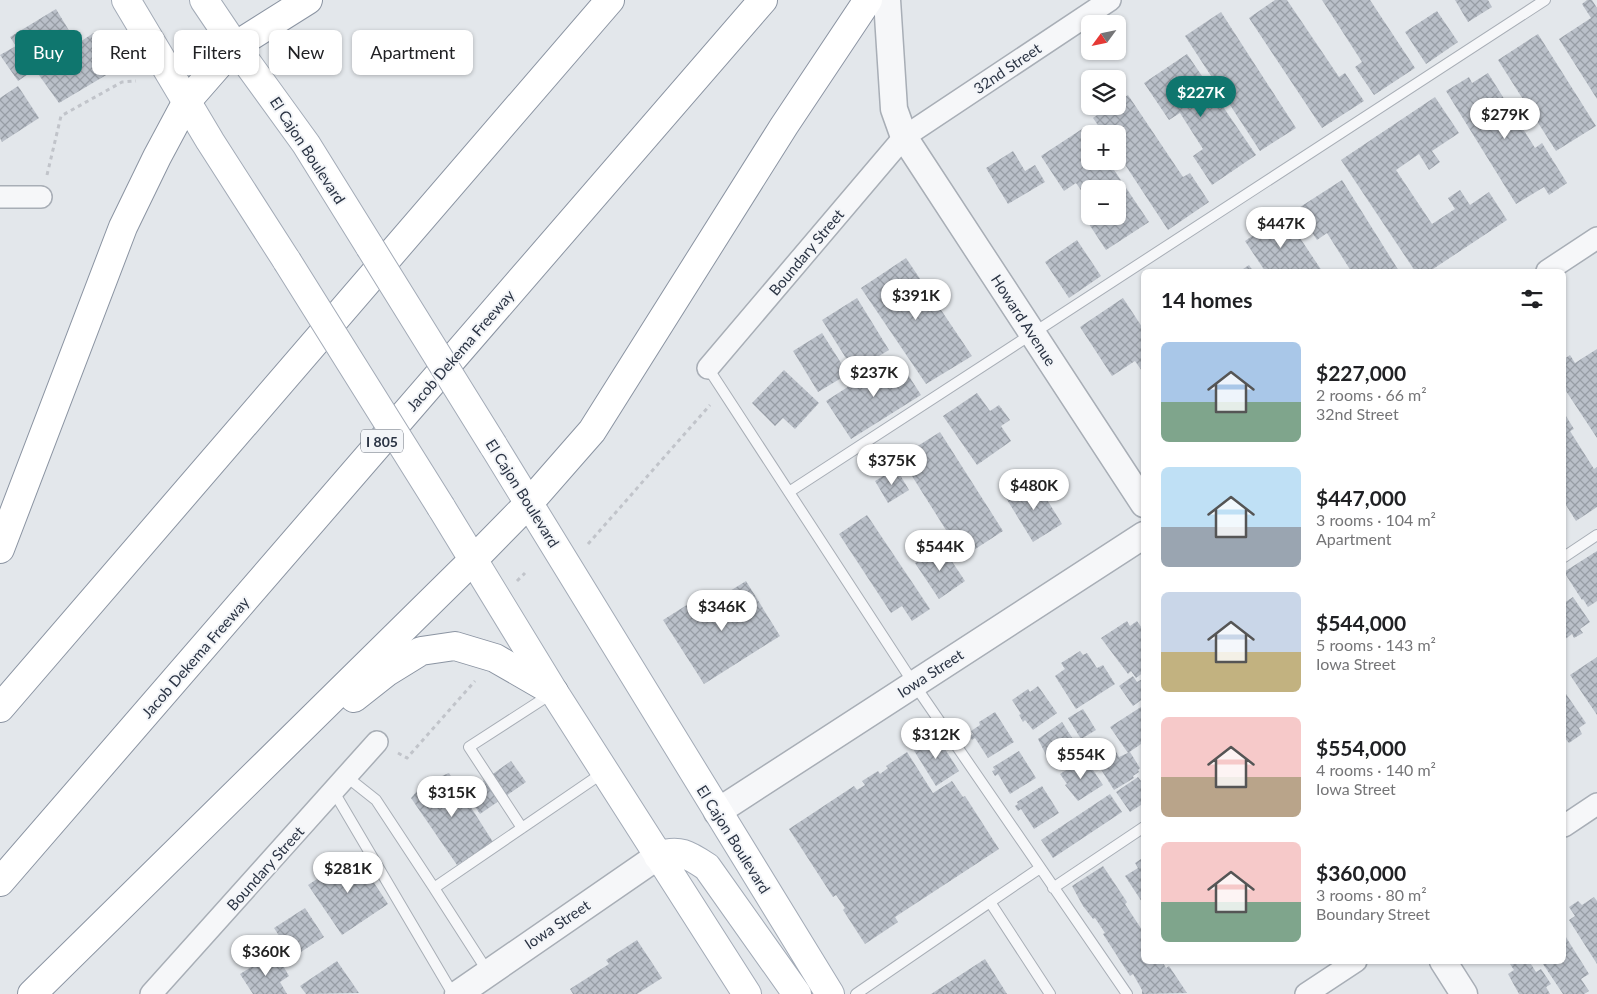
<!DOCTYPE html>
<meta charset="utf-8">
<style>
:root{--surface:#fff;--page:#f6f6f6;--text:#202124;--muted:#757577;--accent:#0f766e}
body{margin:0;font-family:Lato,sans-serif;background:var(--page);color:var(--text);height:100vh;display:flex;flex-direction:column;font-size:19px;white-space:nowrap}
*{box-sizing:border-box;margin:0}
p{font-size:16px;color:var(--muted)}
.icon{flex:none;width:28px;height:28px;fill:none;stroke:currentColor;stroke-width:2;stroke-linecap:round;stroke-linejoin:round}
.map{position:relative;flex:1;overflow:hidden}
.details{position:absolute;left:1141px;top:269px;width:425px;height:695px;display:flex;flex-direction:column;background:var(--surface);border-radius:8px;box-shadow:0 1px 4px #0004}
.details>*{flex:none}
.guide{position:absolute;left:15px;top:30px;width:475px;height:45px;display:flex;gap:10px}
.needle{width:32px;rotate:237deg}
.fabs{position:absolute;left:1081px;top:15px;display:grid;gap:10px}
.fabs a{display:grid;place-items:center;width:45px;height:45px;border-radius:8px;background:var(--surface);box-shadow:0 1px 4px #0004;font-size:25px}
.price{position:absolute;translate:-50% -42px;padding:0 11px;border-radius:18px;background:#fff;color:#222;font-size:16px;line-height:32px;filter:drop-shadow(0 1px 2px #0008)}
.price::after{content:'';position:absolute;left:50%;top:30px;width:15px;height:11px;margin-left:-8px;background:inherit;clip-path:polygon(0 0,100% 0,50% 100%)}
.price.on{background:var(--accent);color:#fff}
ul{padding:0;list-style:none}
li{display:flex;align-items:center;gap:15px;height:125px;padding:0 20px}
li span{display:grid;place-items:center;flex:none;width:140px;height:100px;border-radius:8px;color:#555}
li>.icon{margin-inline-start:auto}
span .icon{width:60px;height:60px;fill:#fffc;stroke-width:1}
li b{font-size:21px}
h2{display:flex;justify-content:space-between;align-items:center;height:60px;padding:0 20px;font-size:21px}
.pill{padding:0 18px;border-radius:8px;background:var(--surface);box-shadow:0 1px 4px #0004;font-size:18px;line-height:45px}
.pill.on{background:var(--accent);color:#fff}
.map>svg:first-child{display:block}
.building{fill:url(#building-cross-hatch)}
.lines{fill:none;stroke-linecap:round;stroke-linejoin:round}
.service-casing{stroke:#a8aeb6;stroke-width:12}
.minor-casing{stroke:#a8aeb6;stroke-width:24}
.tertiary-casing{stroke:#a8aeb6;stroke-width:29}
.primary-casing{stroke:#a3abb7;stroke-width:30}
.motorway-casing{stroke:#8b94a2;stroke-width:30}
.path{stroke:#c1c4ca;stroke-width:3;stroke-dasharray:4 4;stroke-linecap:butt}
.service{stroke:#f6f7f9;stroke-width:10}
.minor{stroke:#f6f7f9;stroke-width:21}
.tertiary{stroke:#f6f7f9;stroke-width:26}
.primary{stroke:#fff;stroke-width:28}
.motorway{stroke:#fff;stroke-width:28}
.primary-bridge-casing{stroke:#a3abb7;stroke-width:30;stroke-linecap:butt}
.primary-bridge{stroke:#fff;stroke-width:28}
.labels{text-anchor:middle;dominant-baseline:central;stroke-width:4;stroke-linejoin:round;paint-order:stroke}
.shield{fill:#f3f5f8;stroke:#676e7a;stroke-width:1}
.shield-label{font-size:14px;font-weight:bold;fill:#2b3444}
.street-label{font-size:15px;fill:#2b3444;stroke:#f3f5f8}
</style>
<div class="map">
<svg width="1597" height="994" viewBox="0 0 1597 994">
<defs>
<pattern id="building-cross-hatch" width="8" height="8" patternUnits="userSpaceOnUse" patternTransform="scale(1.25)"><rect width="8" height="8" fill="#bac0c9"/><path d="M0 0l8 8M0 8l8-8" fill="none" stroke="#979da5"/></pattern>
</defs>
<rect width="100%" height="100%" fill="#e3e7eb"/>
<path class="building" d="M1275 0H1287L1339 77 1345 73 1364 101 1322 128 1249 18Z
M1322 0H1370L1415 68 1374 95 1355 67 1362 62Z
M1455 0H1488L1492 7 1468 22Z
M1587 0H1592L1597 8V99L1559 39 1591 18 1582 4Z
M56 9 76 42 18 81 0 55 16 46 10 37Z
M1437 11 1458 42 1426 64 1405 32Z
M1221 12 1296 128 1260 151 1185 36Z
M95 32 118 68 59 103 36 71Z
M1538 34 1596 126 1556 151 1498 60Z
M1187 54 1256 155 1212 185 1193 156 1203 149 1180 113 1169 120 1144 83Z
M1488 73 1535 148 1542 143 1567 183 1549 195 1544 187 1516 204 1446 91 1469 77 1472 83Z
M18 86 39 118 2 142 0 138V98Z
M1128 95 1183 177 1190 173 1209 202 1168 230 1118 154V134H1104L1093 118 1110 106H1118V101Z
M1435 97 1459 133 1432 151 1440 162 1429 170 1419 154 1396 170 1432 224 1455 209 1448 198 1460 190 1470 205 1489 192 1507 220 1430 271H1415L1341 160Z
M1085 127 1090 134V161H1108L1149 222 1106 250 1083 215 1090 210V216H1118V189H1090V203L1076 183 1064 191 1041 156Z
M1013 151 1025 171 1035 165 1045 182 1008 204 986 168Z
M1342 180 1399 271H1351L1327 233 1317 240 1297 209Z
M1284 214 1322 271H1265L1245 241Z
M1077 240 1101 276 1069 298 1045 262Z
M906 258 972 356 926 384 861 288Z
M1249 265 1253 271H1240Z
M857 298 889 350 854 371 822 320Z
M1123 298 1144 330V374L1135 361 1112 376 1080 327Z
M822 333 848 374 818 392 793 351Z
M1597 349V438L1564 388V359L1570 355 1575 363Z
M896 356 921 395 851 439 826 401Z
M784 370 819 403 795 429 783 418 775 426 752 403Z
M977 393 990 411 999 405 1010 420 1001 426 1011 441 977 465 943 416Z
M1564 413 1574 429 1570 431 1594 469 1597 467V507L1576 521 1564 502Z
M940 432 1003 531 963 557 900 457Z
M896 468 909 490 888 503 875 481Z
M1035 480 1062 524 1033 542 1006 498Z
M867 515 930 609 912 621 902 606 891 613 839 534Z
M941 545 965 581 939 599 915 563Z
M1597 551V601L1588 607 1583 599 1582 600 1564 572Z
M746 581 780 636 704 684 663 620 690 603 696 612Z
M1573 597 1590 622 1580 629 1583 633 1574 638 1572 634 1564 640V603Z
M1127 621 1130 626 1137 621 1144 631V672L1136 678 1131 671 1128 674 1101 638Z
M1080 651 1083 655 1087 653 1097 668 1103 665 1115 684 1076 709 1055 676 1065 669 1061 663Z
M1597 657V715L1570 675Z
M1133 676 1137 682 1144 678V698L1133 706 1119 686Z
M1038 686 1057 713 1033 730 1025 720 1023 722 1019 715 1021 714 1012 700 1028 689 1030 692Z
M1564 691 1586 723 1579 728 1582 734 1569 743 1564 737Z
M1144 705V747L1141 744 1128 753 1110 727Z
M1083 709 1096 730 1081 739 1068 718Z
M995 712 1014 742 988 758 975 738 972 740 970 736 973 734 971 731 980 725 979 722Z
M1062 722 1080 750 1055 766 1049 756 1047 757 1038 739Z
M936 735 959 771 936 786 913 749Z
M1114 748 1119 757 1130 752 1140 768 1138 770 1139 772 1133 776 1134 778 1114 790 1095 760Z
M1019 751 1036 778 1010 794 998 774 995 776 992 771 995 770 993 767Z
M907 752 933 793 952 781 963 797 965 796 999 849 895 917 898 922 865 944 843 910 845 908 836 895 833 897 789 829 854 786 857 790 865 785 862 781 878 771 880 774 888 768 886 766Z
M1085 758 1103 785 1078 801 1065 785 1067 784 1060 774Z
M511 761 526 782 480 814 466 793Z
M449 773 493 842 457 865 411 798 423 784Z
M1138 777 1144 785V803L1130 812 1116 792Z
M1042 786 1059 813 1034 829 1021 809 1018 811 1015 806 1018 804 1017 802Z
M1110 794 1122 812 1053 858 1041 840Z
M355 854 388 904 342 935 308 885Z
M1144 857V905L1125 876 1138 868 1135 863Z
M1103 866 1127 902 1125 904 1144 933V961H1162L1166 968 1169 966 1187 993 1142 994V990L1133 974 1130 976 1103 934 1105 933 1095 918 1093 919 1083 906 1072 886Z
M1594 897 1597 901V964L1569 920 1575 916 1569 907 1578 901 1582 905Z
M305 908 324 937 293 957 274 928Z
M1564 934 1589 974 1581 979 1589 991 1584 994H1563L1541 961H1564Z
M637 940 662 978 637 994H573L570 989 609 964 606 960Z
M275 952 289 976 280 982 287 994H253L240 974Z
M985 959 1007 994H931Z
M337 961 359 993 306 994 300 986Z
M1508 961H1529L1536 972 1541 969 1551 984 1546 987 1550 994H1519L1508 974 1514 970Z"/>
<g class="lines">
<g class="service-casing">
<path id="service" d="M708 368 914 684 1127 994
M789 492 1545 0
M1564 557 1597 535
M347 777 376 800 434 888
M334 792 453 994
M522 828 469 747 551 694
M1040 868 990 902 1050 994
M1053 888 1144 827
M488 972 434 888 604 772
M856 994 990 902"/>
</g>
<g class="minor-casing">
<path id="minor" d="M0 197H41
M1547 271 1597 238
M708 368 904 137 1110 0
M1564 826 1597 804
M151 994 377 742
M1306 994 1356 961"/>
</g>
<g class="tertiary-casing">
<path id="tertiary" d="M887 0 894 109 904 137 1144 504
M717 812 1144 535
M1443 961 1464 994
M458 994 658 856"/>
</g>
<g class="primary-casing">
<path id="primary" d="M126 0 210 141 287 261
M204 0 235 46 306 144 370 247
M493 445 830 994
M441 507 554 692 747 994
M658 856C679 848 689 855 707 867L797 994"/>
</g>
<g class="motorway-casing">
<path id="motorway" d="M0 549 123 227 157 157 187 101 235 46 308 0
M354 698 387 672 421 651 455 646 495 658 554 692
M0 708 610 0
M0 882 763 0
M32 994 473 560 529 503 592 431 784 126 868 0"/>
</g>
<path class="path" d="M47 175 61 116 122 82 136 81
M588 544 710 405
M517 581 525 573
M398 753 407 758 475 681"/>
<use href="#service" class="service"/>
<use href="#minor" class="minor"/>
<use href="#tertiary" class="tertiary"/>
<use href="#primary" class="primary"/>
<use href="#motorway" class="motorway"/>
<g class="primary-bridge-casing">
<path id="primary-bridge" d="M370 247 493 445
M287 261 441 507"/>
</g>
<use href="#primary-bridge" class="primary-bridge"/>
</g>
<g class="labels">
<rect class="shield" x="361" y="429.5" width="42" height="23" rx="4"/>
<g class="shield-label">
<text x="382" y="441">I 805</text>
</g>
<g class="street-label">
<text transform="translate(1007 68) rotate(-34)">32nd Street</text>
<text transform="translate(308 150) rotate(57)">El Cajon Boulevard</text>
<text transform="translate(806 252) rotate(-50)">Boundary Street</text>
<text transform="translate(1024 320) rotate(57)">Howard Avenue</text>
<text transform="translate(460 350) rotate(-49)">Jacob Dekema Freeway</text>
<text transform="translate(523 493) rotate(58)">El Cajon Boulevard</text>
<text transform="translate(195 657) rotate(-49)">Jacob Dekema Freeway</text>
<text transform="translate(930 673) rotate(-33)">Iowa Street</text>
<text transform="translate(734 839) rotate(58)">El Cajon Boulevard</text>
<text transform="translate(265 868) rotate(-48)">Boundary Street</text>
<text transform="translate(557 924) rotate(-34)">Iowa Street</text>
</g>
</g>
</svg>
<div class="fabs">
<a><svg class="needle" viewBox="-14 -14 28 28"><path d="M0-13l5 13h-10z" fill="#e53935"/><path d="M0 13l5-13h-10z" fill="#757577"/></svg></a>
<a><svg class="icon" aria-label="layers" viewBox="0 0 24 24"><path d="M12 4l9 5-9 5-9-5zM3 14l9 5 9-5"/></svg></a>
<a>+</a>
<a>−</a>
</div>
<b class="price on" style="left:1201px;top:118px">$227K</b>
<b class="price" style="left:1505px;top:140px">$279K</b>
<b class="price" style="left:1281px;top:249px">$447K</b>
<b class="price" style="left:916px;top:321px">$391K</b>
<b class="price" style="left:874px;top:398px">$237K</b>
<b class="price" style="left:892px;top:486px">$375K</b>
<b class="price" style="left:1034px;top:511px">$480K</b>
<b class="price" style="left:940px;top:572px">$544K</b>
<b class="price" style="left:722px;top:632px">$346K</b>
<b class="price" style="left:936px;top:760px">$312K</b>
<b class="price" style="left:1081px;top:780px">$554K</b>
<b class="price" style="left:452px;top:818px">$315K</b>
<b class="price" style="left:348px;top:894px">$281K</b>
<b class="price" style="left:266px;top:977px">$360K</b>
<div class="guide">
<a class="pill on">Buy</a>
<a class="pill">Rent</a>
<a class="pill">Filters</a>
<a class="pill">New</a>
<a class="pill">Apartment</a>
</div>
<section class="details">
<h2>14 homes<svg class="icon" aria-label="filters" viewBox="0 0 24 24"><path d="M4 7h16M4 17h16"/><circle cx="9" cy="7" r="2"/><circle cx="15" cy="17" r="2"/></svg></h2>
<ul>
<li><span style="background:linear-gradient(#a9c7e8 60%,#7fa58c 0)"><svg class="icon" aria-label="home" viewBox="0 0 24 24"><path d="M3 11l9-7 9 7M6 9v11h12V9"/></svg></span><div><b>$227,000</b><p>2 rooms · 66 m²</p><p>32nd Street</p></div></li>
<li><span style="background:linear-gradient(#bfe0f5 60%,#9aa5b1 0)"><svg class="icon" aria-label="home" viewBox="0 0 24 24"><path d="M3 11l9-7 9 7M6 9v11h12V9"/></svg></span><div><b>$447,000</b><p>3 rooms · 104 m²</p><p>Apartment</p></div></li>
<li><span style="background:linear-gradient(#c9d6e8 60%,#c2b280 0)"><svg class="icon" aria-label="home" viewBox="0 0 24 24"><path d="M3 11l9-7 9 7M6 9v11h12V9"/></svg></span><div><b>$544,000</b><p>5 rooms · 143 m²</p><p>Iowa Street</p></div></li>
<li><span style="background:linear-gradient(#f6c9c9 60%,#b9a48a 0)"><svg class="icon" aria-label="home" viewBox="0 0 24 24"><path d="M3 11l9-7 9 7M6 9v11h12V9"/></svg></span><div><b>$554,000</b><p>4 rooms · 140 m²</p><p>Iowa Street</p></div></li>
<li><span style="background:linear-gradient(#f6c9c9 60%,#7fa58c 0)"><svg class="icon" aria-label="home" viewBox="0 0 24 24"><path d="M3 11l9-7 9 7M6 9v11h12V9"/></svg></span><div><b>$360,000</b><p>3 rooms · 80 m²</p><p>Boundary Street</p></div></li>
</ul>
</section>
</div>
